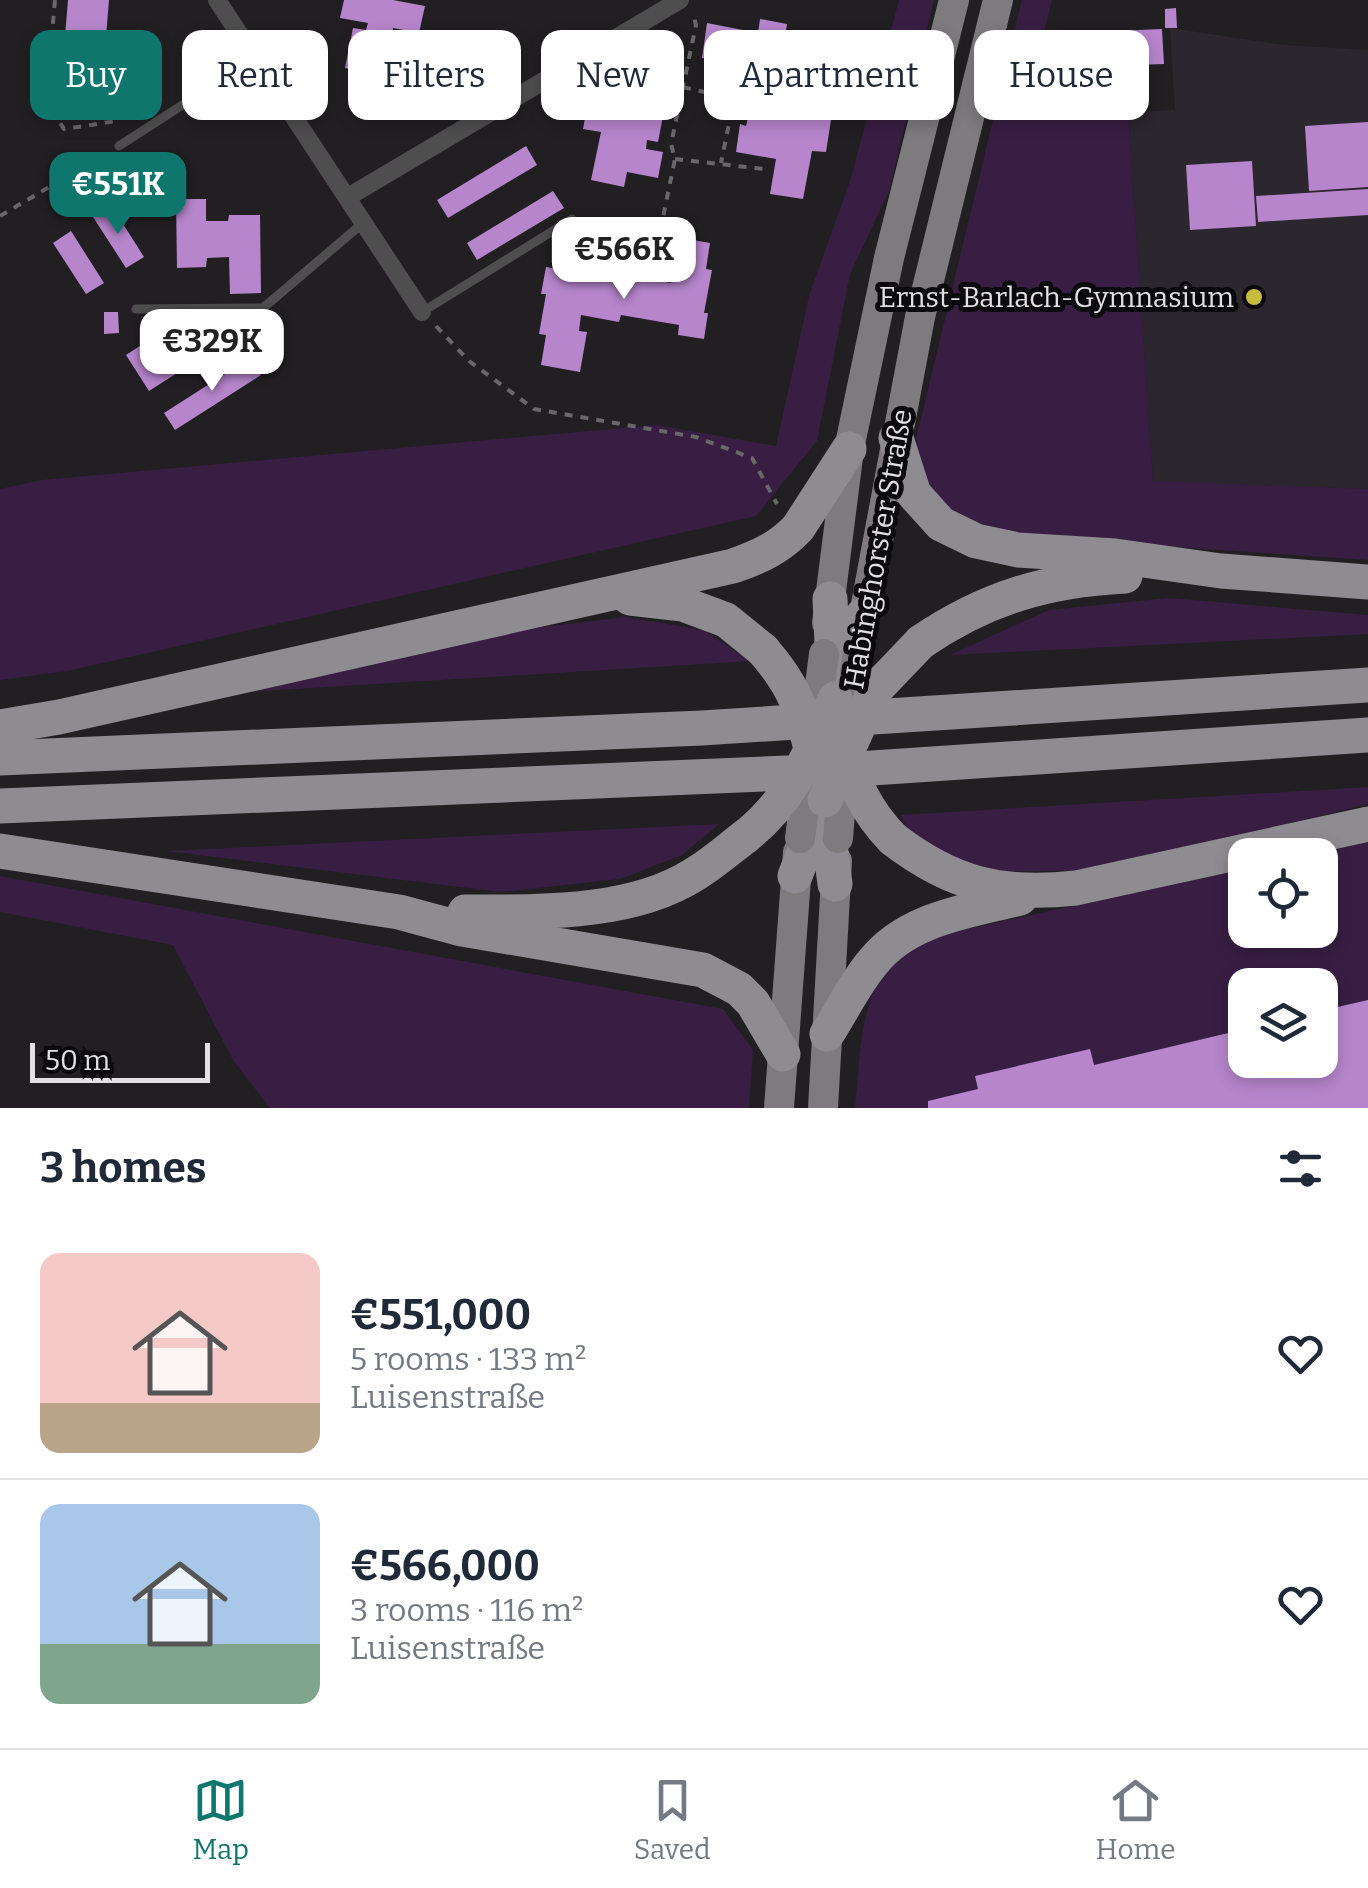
<!DOCTYPE html>
<meta charset="utf-8">
<style>
:root{--surface:#fff;--page:#f2f2f3;--text:#1f2937;--muted:#747a83;--line:#e0e1e3;--accent:#0f766e}
body{margin:0;font-family:Bitter,serif;background:var(--page);color:var(--text);height:100vh;display:flex;flex-direction:column;font-size:38px;white-space:nowrap}
*{box-sizing:border-box;margin:0}
p{font-size:32px;color:var(--muted)}
.icon{flex:none;width:55px;height:55px;fill:none;stroke:currentColor;stroke-width:2;stroke-linecap:round;stroke-linejoin:round}
.map{position:relative;height:1108px;overflow:hidden}
.side{display:flex;flex-direction:column;background:var(--surface);flex:1}
.side>*{flex:none}
.top-card{position:absolute;left:30px;top:30px;width:1310px;height:90px;display:flex;gap:20px}
.controls{position:absolute;left:1228px;top:838px;display:grid;gap:20px}
.controls a{display:grid;place-items:center;width:110px;height:110px;border-radius:20px;background:var(--surface);box-shadow:0 5px 15px #0003;font-size:50px}
.scale{position:absolute;left:30px;bottom:25px;width:180px;box-sizing:border-box;padding-left:10px;border:5px solid #e2e0e3;border-top:0;font-size:28px;line-height:35px;white-space:nowrap;color:#e2e0e3;-webkit-text-stroke:8px #0a090b;paint-order:stroke}
.price{position:absolute;translate:-50% -85px;padding:0 22px;border-radius:20px;background:#fff;color:#222;font-size:32px;line-height:65px;filter:drop-shadow(0 2px 5px #0008)}
.price::after{content:'';position:absolute;left:50%;top:60px;width:30px;height:22px;margin-left:-15px;background:inherit;clip-path:polygon(0 0,100% 0,50% 100%)}
.price.active{background:var(--accent);color:#fff}
ul{padding:0;list-style:none}
li{display:flex;align-items:center;gap:30px;height:250px;padding:0 40px}
li+li{border-top:2px solid var(--line)}
li span{display:grid;place-items:center;flex:none;width:280px;height:200px;border-radius:20px;color:#555}
li>.icon{margin-inline-start:auto}
span .icon{width:120px;height:120px;fill:#fffc;stroke-width:1}
li b{font-size:42px}
h2{display:flex;justify-content:space-between;align-items:center;height:120px;padding:0 40px;font-size:42px}
.pill{padding:0 35px;border-radius:20px;background:var(--surface);box-shadow:0 5px 15px #0003;font-size:35px;line-height:90px}
.pill.active{background:var(--accent);color:#fff}
.dock{display:flex;justify-content:space-around;align-items:center;height:140px;border-top:2px solid var(--line);background:var(--surface);font-size:28px;color:var(--muted)}
.dock a{display:grid;justify-items:center;gap:5px}
.dock .active{color:var(--accent)}
.map>svg:first-child{display:block}
.built{fill:#2c262f}
.green{fill:#381e43;fill-rule:evenodd}
.building{fill:#b685cc}
.lines{fill:none;stroke-linecap:round;stroke-linejoin:round}
.path{stroke:#69676a;stroke-width:4;stroke-dasharray:8 8;stroke-linecap:butt}
.lane{stroke:#4f4e4f;stroke-width:9}
.street{stroke:#4f4e4f;stroke-width:18}
.primary{stroke:#7d7b7e;stroke-width:30}
.highway{stroke:#8f8c91;stroke-width:35}
.primary-bridge{stroke:#7d7b7e;stroke-width:30}
.highway-bridge{stroke:#8f8c91;stroke-width:35}
.poi-dot{fill:#c5bc3d;stroke:#0a090b;stroke-width:4}
.labels{text-anchor:middle;dominant-baseline:central;stroke-width:10;stroke-linejoin:round;paint-order:stroke}
.poi-label{font-size:28px;fill:#e2e0e3;stroke:#0a090b;text-anchor:end}
.street-label{font-size:28px;fill:#e2e0e3;stroke:#0a090b}
</style>
<div class="map">
<svg width="1368" height="1108" viewBox="0 0 1368 1108">
<rect width="100%" height="100%" fill="#221f23"/>
<path class="built" d="M1170 28 1283 45 1368 50V489L1153 482 1128 112 1175 110Z"/>
<path class="green" d="M899 0H934L889 191 850 274 817 441 756 516 67 671 0 680V489L42 480 656 425 776 446 809 296 850 181Z
M1022 0H1052L1023 115 1128 112 1153 481 1368 489V560L1015 536C973 526 951 526 929 485 921 468 916 458 916 439Z
M1169 598 1368 615V634L950 655 1049 610Z
M626 617 703 630 751 661 245 692 525 629Z
M1368 787V804L1099 870 987 872 911 837 901 815Z
M719 824 682 855 620 879 501 892 167 851Z
M1368 842V1108H855C861 1053 857 979 913 946 923 940 938 937 949 933L1245 869V930H1320V855H1309ZM1245 985H1320V1060H1245Z
M0 876 723 1009 753 1050 749 1108H270L233 1060 173 945 0 912Z"/>
<path class="building" d="M68 0H109L100 110 59 107Z
M344 0H393L425 6 419 33 393 28 392 35 406 38 398 78 345 68 353 28 366 30 368 23 340 18Z
M1176 8 1177 28H1165V9Z
M760 19 787 24 782 56H787L778 105 785 106 782 112 831 120 826 152 812 151 803 199 770 194 776 159 736 152 740 124 746 126 752 101 744 100 746 90 705 84 709 59 702 58 707 23 758 33Z
M1162 29 1164 64 1137 65 1138 81 1119 82 1116 31Z
M589 96 664 111 658 142 647 140 646 149 663 152 658 178 627 172 624 187 591 180 601 132 583 129Z
M1368 122V187L1309 191 1305 126Z
M526 146 537 165 448 218 437 200Z
M1252 161 1256 226 1190 230 1186 165Z
M1368 189V215L1258 222 1256 196Z
M553 191 564 208 477 260 467 243Z
M176 199H206V221H228L229 215H260L261 293 230 294 229 257 207 258 206 267 177 268Z
M111 205 144 257 126 268 93 217Z
M71 231 104 283 86 294 53 243Z
M670 236 710 243 706 269 712 270 704 313H708L704 339 678 335 679 325 621 315 619 322 581 315 579 331 587 332 580 372 541 365 546 335 539 334 546 294H541L546 267 627 281 628 276 671 283 673 268 665 267Z
M104 312H118L119 333 104 334Z
M215 323 227 341 149 391 126 355 169 327 181 345Z
M250 358 261 375 175 430 164 413Z
M1368 1000V1108H928V1101L978 1089 975 1076 1090 1049 1094 1065 1245 1029V1060H1320V1011Z"/>
<g class="lines">
<path class="path" d="M55 0 46 101 64 129 117 121
M683 87 734 99 721 163
M675 159 764 169
M0 216 107 153
M641 226 661 227 675 159 671 144 696 25 693 14
M563 246 637 260
M436 326 469 361 534 409 696 437 752 458 777 504"/>
<path class="lane" d="M119 146 255 58
M136 309 263 308 363 223
M422 312 572 219"/>
<path class="street" d="M217 0 422 312
M348 197 680 0"/>
<path class="primary" d="M827 623 849 449 889 258 954 0
M860 636 920 317 998 0
M779 1108 798 852
M823 1108 837 861"/>
<path class="highway" d="M896 438 914 494 941 524 976 541 1018 550 1115 556 1221 571 1368 582
M630 598 683 604 726 620 763 650
M830 599 834 688
M921 642C986 598 1046 580 1125 576
M842 679 863 615
M0 727 59 717 733 566C759 557 779 548 798 528L849 449
M0 758 702 728 1368 685
M0 806 812 772 1368 735
M825 806 835 884
M893 839C953 885 1001 896 1076 888L1368 824
M0 851 399 912 462 929 703 970 739 989 753 1003 783 1054
M795 876 820 811
M465 912C538 912 631 915 695 874 713 863 729 849 746 836
M827 1034C842 1011 855 983 873 962 908 918 969 911 1020 898"/>
<path class="primary-bridge" d="M800 838 824 654
M838 838 845 750 857 658"/>
<path class="highway-bridge" d="M763 650C796 688 801 709 813 756
M844 744C852 782 866 811 893 839
M825 800 875 690 921 642
M746 836C792 800 811 751 835 699"/>
</g>
<circle class="poi-dot" cx="1254" cy="297" r="10"/>
<g class="labels">
<g class="poi-label">
<text x="1234" y="297">Ernst-Barlach-Gymnasium</text>
</g>
<g class="street-label">
<text transform="translate(878 549) rotate(-80)">Habinghorster Straße</text>
</g>
</g>
</svg>
<div class="controls">
<a><svg class="icon" aria-label="locate" viewBox="0 0 24 24"><circle cx="12" cy="12" r="6"/><path d="M12 2v4M12 18v4M2 12h4M18 12h4"/></svg></a>
<a><svg class="icon" aria-label="layers" viewBox="0 0 24 24"><path d="M12 4l9 5-9 5-9-5zM3 14l9 5 9-5"/></svg></a>
</div>
<div class="scale">50 m</div>
<b class="price active" style="left:118px;top:237px">€551K</b>
<b class="price" style="left:624px;top:302px">€566K</b>
<b class="price" style="left:212px;top:394px">€329K</b>
<div class="top-card">
<a class="pill active">Buy</a>
<a class="pill">Rent</a>
<a class="pill">Filters</a>
<a class="pill">New</a>
<a class="pill">Apartment</a>
<a class="pill">House</a>
</div>
</div>
<section class="side">
<h2>3 homes<svg class="icon" aria-label="filters" viewBox="0 0 24 24"><path d="M4 7h16M4 17h16"/><circle cx="9" cy="7" r="2"/><circle cx="15" cy="17" r="2"/></svg></h2>
<ul>
<li><span style="background:linear-gradient(#f6c9c9 75%,#b9a48a 0)"><svg class="icon" aria-label="home" viewBox="0 0 24 24"><path d="M3 11l9-7 9 7M6 9v11h12V9"/></svg></span><div><b>€551,000</b><p>5 rooms · 133 m²</p><p>Luisenstraße</p></div><svg class="icon" aria-label="heart" viewBox="0 0 24 24"><path d="M12 20l-8-8c-3-5 5-10 8-4 3-6 11-1 8 4z"/></svg></li>
<li><span style="background:linear-gradient(#a9c7e8 70%,#7fa58c 0)"><svg class="icon" aria-label="home" viewBox="0 0 24 24"><path d="M3 11l9-7 9 7M6 9v11h12V9"/></svg></span><div><b>€566,000</b><p>3 rooms · 116 m²</p><p>Luisenstraße</p></div><svg class="icon" aria-label="heart" viewBox="0 0 24 24"><path d="M12 20l-8-8c-3-5 5-10 8-4 3-6 11-1 8 4z"/></svg></li>
</ul>
</section>
<nav class="dock">
<a class="active"><svg class="icon" aria-label="map" viewBox="0 0 24 24"><path d="M3 6l6-2 6 2 6-2v14l-6 2-6-2-6 2zM9 4v14M15 6v14"/></svg>Map</a>
<a><svg class="icon" aria-label="saved" viewBox="0 0 24 24"><path d="M7 4h10v16l-5-4-5 4z"/></svg>Saved</a>
<a><svg class="icon" aria-label="home" viewBox="0 0 24 24"><path d="M3 11l9-7 9 7M6 9v11h12V9"/></svg>Home</a>
</nav>
